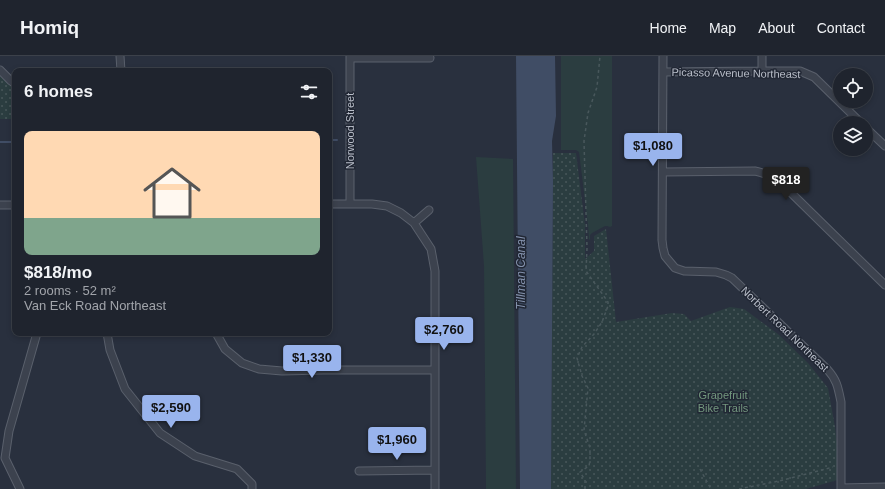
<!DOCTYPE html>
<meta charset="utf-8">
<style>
:root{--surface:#1f242e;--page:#2c303a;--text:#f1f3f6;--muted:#a1a4aa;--line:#3c414a;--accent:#99b4ed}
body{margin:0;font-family:Arial,sans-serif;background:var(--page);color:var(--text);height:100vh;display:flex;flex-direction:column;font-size:15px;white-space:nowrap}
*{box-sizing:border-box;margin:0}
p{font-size:13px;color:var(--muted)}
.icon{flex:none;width:22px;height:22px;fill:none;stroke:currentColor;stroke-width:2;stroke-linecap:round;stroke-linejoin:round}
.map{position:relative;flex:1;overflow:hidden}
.sheet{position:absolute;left:12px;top:12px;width:320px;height:268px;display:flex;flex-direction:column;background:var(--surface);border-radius:8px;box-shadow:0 2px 6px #0003,0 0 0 1px var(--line)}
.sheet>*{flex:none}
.fabs{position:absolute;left:833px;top:12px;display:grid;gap:8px}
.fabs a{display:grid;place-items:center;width:40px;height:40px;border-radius:50%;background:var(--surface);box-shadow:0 2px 6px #0003,0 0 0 1px var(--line);font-size:20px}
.price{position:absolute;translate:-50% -34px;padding:0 9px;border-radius:4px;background:var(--accent);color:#111;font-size:13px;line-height:26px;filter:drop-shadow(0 1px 2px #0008)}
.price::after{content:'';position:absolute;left:50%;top:24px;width:12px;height:9px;margin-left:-6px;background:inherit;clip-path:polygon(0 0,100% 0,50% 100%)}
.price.active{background:#222;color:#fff}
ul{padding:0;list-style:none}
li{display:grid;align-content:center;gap:8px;height:212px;padding:0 12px}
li+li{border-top:1px solid var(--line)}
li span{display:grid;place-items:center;height:124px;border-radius:8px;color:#555}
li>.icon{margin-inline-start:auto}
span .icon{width:72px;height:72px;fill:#fffc;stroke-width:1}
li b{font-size:17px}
h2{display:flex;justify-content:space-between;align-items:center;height:48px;padding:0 12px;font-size:17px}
header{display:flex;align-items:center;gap:24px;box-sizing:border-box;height:56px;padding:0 20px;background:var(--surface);border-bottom:1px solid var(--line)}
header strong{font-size:19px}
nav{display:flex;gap:22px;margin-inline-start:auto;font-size:14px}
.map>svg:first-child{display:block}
.green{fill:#2b3d40}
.park{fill:url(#park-dots)}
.water{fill:#404d65}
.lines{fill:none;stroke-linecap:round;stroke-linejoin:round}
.stream{stroke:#404d65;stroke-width:2}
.minor-casing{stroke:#5a606c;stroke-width:9}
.path{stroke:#49585c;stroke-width:1.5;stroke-dasharray:3 3;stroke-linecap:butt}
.minor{stroke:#3c424e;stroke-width:7}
.labels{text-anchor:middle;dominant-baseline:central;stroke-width:3;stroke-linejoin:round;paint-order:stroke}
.street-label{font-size:11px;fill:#b9bec9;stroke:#212734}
.park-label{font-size:11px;fill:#73977e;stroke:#212734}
.water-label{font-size:12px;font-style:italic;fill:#8492ad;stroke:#212734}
</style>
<header>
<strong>Homiq</strong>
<nav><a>Home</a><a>Map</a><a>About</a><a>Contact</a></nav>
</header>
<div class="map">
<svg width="885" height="433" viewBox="0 0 885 433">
<defs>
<pattern id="park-dots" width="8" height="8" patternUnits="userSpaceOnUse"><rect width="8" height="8" fill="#2b3d40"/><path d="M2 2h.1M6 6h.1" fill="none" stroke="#48575a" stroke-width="1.8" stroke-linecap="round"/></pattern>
</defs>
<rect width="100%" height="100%" fill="#29303e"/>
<path class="green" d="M561 0H612V170L610 171 607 170H605L592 177 590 179V183L589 184 588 169 579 96 576 94H561Z
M476 101 513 103 516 433H486L484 210Z"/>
<path class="park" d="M0 20 11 30 15 36V63H0Z
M553 97H576L585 169V203L594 195V180L606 173 616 266 672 257 684 258 691 265 730 251 744 253 778 278 808 307 828 332 835 371 841 423 806 433H551Z"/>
<path class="water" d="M516 0H555L556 60 552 85 553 125 551 433H520Z"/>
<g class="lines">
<path class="stream" d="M329 84H337
M0 86H15"/>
<g class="minor-casing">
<path id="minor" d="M120 0 121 15
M350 0V148
M663 0 662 184 663 192 665 200 675 212 684 215 716 216 726 219 732 222 827 313C837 324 838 331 841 346V433
M762 0V15
M350 2H430
M0 14 11 25 15 28
M663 16 762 15H800L814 21 861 67
M866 72 885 90
M663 116 755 115C766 117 773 121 782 128L885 229
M329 148H372L387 150 401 157 414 167 431 193 435 215V433
M0 149H15
M414 167 429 154
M107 277 110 294 125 333 160 377 195 400 237 413 252 428V433
M216 277 225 293 242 307 259 313 282 315 323 314H434
M359 415 435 414
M841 432 885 431
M20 433 5 402 9 375 37 277"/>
</g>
<path class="path" d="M700 413 711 433
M585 433V424L580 416 589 410 590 404V392L584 374 588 332 582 320 577 302 582 291 594 278 602 266 608 250V246L586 215 587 192 584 85 588 57 597 31 600 0
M739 433 779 425 833 411"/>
<use href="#minor" class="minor"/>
</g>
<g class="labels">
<g class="street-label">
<text transform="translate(736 17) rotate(1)">Picasso Avenue Northeast</text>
<text transform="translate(350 75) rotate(-90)">Norwood Street</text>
<text transform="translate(785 273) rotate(44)">Norbert Road Northeast</text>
</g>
<g class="park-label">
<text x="723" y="339">Grapefruit<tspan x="723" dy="13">Bike Trails</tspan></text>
</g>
<g class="water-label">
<text transform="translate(521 217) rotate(-90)">Tillman Canal</text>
</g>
</g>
</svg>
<div class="fabs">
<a><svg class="icon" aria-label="locate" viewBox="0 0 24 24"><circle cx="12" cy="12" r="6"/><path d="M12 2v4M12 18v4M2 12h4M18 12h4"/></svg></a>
<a><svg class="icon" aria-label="layers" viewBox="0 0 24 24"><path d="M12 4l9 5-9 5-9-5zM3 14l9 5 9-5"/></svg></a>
</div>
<b class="price" style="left:653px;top:111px">$1,080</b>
<b class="price active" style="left:786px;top:145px">$818</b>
<b class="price" style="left:444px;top:295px">$2,760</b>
<b class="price" style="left:312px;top:323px">$1,330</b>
<b class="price" style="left:171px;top:373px">$2,590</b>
<b class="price" style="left:397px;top:405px">$1,960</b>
<section class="sheet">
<h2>6 homes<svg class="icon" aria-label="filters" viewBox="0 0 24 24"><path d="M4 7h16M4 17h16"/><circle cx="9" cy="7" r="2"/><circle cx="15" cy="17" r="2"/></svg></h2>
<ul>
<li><span style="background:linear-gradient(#ffd9b3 70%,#7fa58c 0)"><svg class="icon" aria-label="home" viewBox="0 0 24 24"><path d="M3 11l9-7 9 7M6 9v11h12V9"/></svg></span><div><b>$818/mo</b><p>2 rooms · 52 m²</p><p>Van Eck Road Northeast</p></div></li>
</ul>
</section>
</div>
